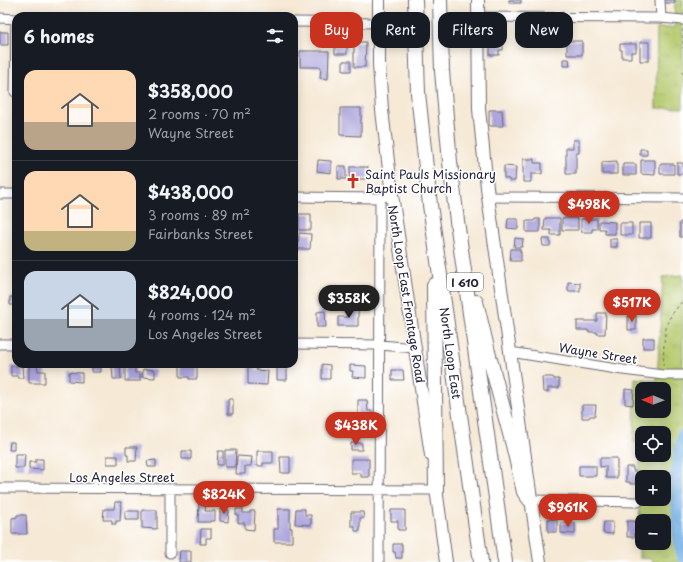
<!DOCTYPE html>
<meta charset="utf-8">
<style>
:root{--surface:#171b24;--page:#242831;--text:#f1f3f6;--muted:#9ea1a6;--line:#363941;--accent:#c8321e}
body{margin:0;font-family:"Playpen Sans",sans-serif;background:var(--page);color:var(--text);height:100vh;display:flex;flex-direction:column;font-size:15px;white-space:nowrap}
*{box-sizing:border-box;margin:0}
p{font-size:13px;color:var(--muted)}
.icon{flex:none;width:22px;height:22px;fill:none;stroke:currentColor;stroke-width:2;stroke-linecap:round;stroke-linejoin:round}
.map{position:relative;flex:1;overflow:hidden}
.side{position:absolute;left:12px;top:12px;width:286px;height:356px;display:flex;flex-direction:column;background:var(--surface);border-radius:12px;box-shadow:0 2px 10px #0003}
.side>*{flex:none}
.guide{position:absolute;left:310px;top:12px;width:313px;height:36px;display:flex;gap:8px}
.needle{width:26px;rotate:271deg}
.tools{position:absolute;left:635px;top:382px;display:grid;gap:8px}
.tools a{display:grid;place-items:center;width:36px;height:36px;border-radius:8px;background:var(--surface);box-shadow:0 2px 10px #0003;font-size:20px}
.price{position:absolute;translate:-50% -34px;padding:0 9px;border-radius:14px;background:var(--accent);color:#fff;font-size:13px;line-height:26px;filter:drop-shadow(0 1px 2px #0008)}
.price::after{content:'';position:absolute;left:50%;top:24px;width:12px;height:9px;margin-left:-6px;background:inherit;clip-path:polygon(0 0,100% 0,50% 100%)}
.price.current{background:#222;color:#fff}
ul{padding:0;list-style:none}
li{display:flex;align-items:center;gap:12px;height:100px;padding:0 12px}
li+li{border-top:1px solid var(--line)}
li span{display:grid;place-items:center;flex:none;width:112px;height:80px;border-radius:12px;color:#555}
li>.icon{margin-inline-start:auto}
span .icon{width:48px;height:48px;fill:#fffc;stroke-width:1}
li b{font-size:17px}
h2{display:flex;justify-content:space-between;align-items:center;height:48px;padding:0 12px;font-size:17px}
.tag{padding:0 14px;border-radius:12px;background:var(--surface);box-shadow:0 2px 10px #0003;font-size:14px;line-height:36px}
.tag.current{background:var(--accent);color:#fff}
.map>svg:first-child{display:block}
.park{fill:url(#park-tufts);stroke:#6c7654;fill-rule:evenodd}
.lines{fill:none;stroke-linecap:round;stroke-linejoin:round}
.river{stroke:#75b0e6;stroke-width:12}
.building{fill:#aba4dc}
.minor-casing{stroke:#6c6872;stroke-width:11}
.major-casing{stroke:#6c6872;stroke-width:14}
.highway-casing{stroke:#6c6872;stroke-width:16}
.path{stroke:#6c6872;stroke-width:1;stroke-dasharray:3 3;stroke-linecap:butt}
.minor{stroke:#fff;stroke-width:9}
.major{stroke:#fff;stroke-width:12}
.highway{stroke:#fff;stroke-width:14}
.labels{text-anchor:middle;dominant-baseline:central;stroke-width:3;stroke-linejoin:round;paint-order:stroke}
.shield{fill:#fff;stroke:#646476;stroke-width:1}
.shield-label{font-size:11px;font-weight:bold;fill:#22223b}
.poi-label{font-size:12px;fill:#22223b;stroke:#fff;text-anchor:start}
.street-label{font-size:12px;fill:#22223b;stroke:#fff}
</style>
<div class="map">
<svg width="683" height="562" viewBox="0 0 683 562">
<defs>
<pattern id="park-tufts" width="24" height="20" patternUnits="userSpaceOnUse"><rect width="24" height="20" fill="#b6ca6e"/><path d="M3 7l-1-3M5 7V3M7 7l1-3M15 17l-1-3M17 17v-4M19 17l1-3" fill="none" stroke="#9cad60"/></pattern>
</defs>
<rect width="100%" height="100%" fill="#fff"/>
<filter id="ink" filterUnits="userSpaceOnUse"><feTurbulence type="fractalNoise" baseFrequency=".025" numOctaves="2"/><feDisplacementMap in="SourceGraphic" scale="8" xChannelSelector="R" yChannelSelector="G"/><feConvolveMatrix kernelMatrix="1 2 1 2 8 2 1 2 1" color-interpolation-filters="sRGB"/></filter>
<filter id="wash" filterUnits="userSpaceOnUse"><feTurbulence type="fractalNoise" baseFrequency=".012" numOctaves="4" result="noise"/><feDisplacementMap in="SourceGraphic" scale="16" xChannelSelector="R" yChannelSelector="G"/><feGaussianBlur stdDeviation="0.9" result="paint"/><feColorMatrix in="noise" values="0 0 0 0 0 0 0 0 0 0 0 0 0 0 0 0 0 1.4 0 .05"/><feComposite in="paint" operator="in"/></filter>
<g filter="url(#wash)">
<rect width="100%" height="100%" fill="#f6ead7"/>
<path class="park" d="M675 0H683V108H656L657 28H674Z
M683 275V562H653L652 559 639 558 640 444 634 442 635 378 657 381 663 277ZM642 389H664V411H642ZM642 433H664V455H642ZM642 477H664V499H642ZM642 521H664V543H642Z"/>
<g class="lines">
<path class="river" d="M683 435 676 475 679 542 683 557"/>
</g>
<g id="blocks">
<path class="building" d="M509 0H521V3H509Z
M663 0H675V3H663Z
M0 32H8V45H0Z
M337 40H347V54H335V45H337Z
M490 41H503V50H499V55H490Z
M567 41H582V55H567Z
M354 42H366L365 67H354Z
M640 42H649V61H640Z
M620 44H636V52H631V58H622V50H620Z
M300 51H329L328 79 320 78 321 67H300Z
M563 59H569L570 66H563Z
M343 61H351V71H343Z
M340 108H361V136L340 135Z
M489 110H502L503 126H489Z
M573 140H579V153H576V174H566V148H573Z
M640 149H647V155H640Z
M523 159H534V163H542V174H531V182H523Z
M318 160 331 161V173L317 171Z
M641 160H655V175L641 174Z
M617 161V174H602V162Z
M677 163H683V174H677Z
M623 164H636V175H623Z
M660 164H674V174H660Z
M338 166H346V179H338Z
M504 166 516 167 515 181H509V179L504 178Z
M350 167H368V179H350Z
M299 214H311V230H299Z
M545 218H560V235H551V230H544Z
M562 218H578V230H562Z
M508 219H518V229L507 228Z
M535 219H540V232H526V221H534Z
M581 219H597V229H592V232H581Z
M599 221 615 222V234H605V229H599Z
M680 222H683V237H680Z
M620 223H632V235H620Z
M639 223H651V238H639Z
M299 233 311 234 310 249H298Z
M515 238 523 239 522 247H514Z
M542 239H550V246H543Z
M610 239H617V247H610Z
M511 249H520V252H521V261H510Z
M568 282 580 283V291H568Z
M10 297H16V305H10Z
M347 309H358V326H338V317H347Z
M325 311 326 327H317V312Z
M597 313H606L605 334H597V332H588V330H577V321H597Z
M628 316H636V330H628Z
M643 338H654V348H643Z
M29 364H37L38 371H45V383H29Z
M92 364H101V372H92Z
M120 364 121 379H113L112 365Z
M125 364H135V373H140V381H125Z
M180 364H187V366L197 365V379H189V377H180Z
M277 364H287V380H277Z
M322 364 330 365V379H322Z
M248 365 257 366 256 370 268 371 267 385 248 384Z
M350 365 366 366V378L352 377 353 371H350Z
M11 366H22L23 378H18V376H11Z
M143 369 155 370V378L142 377Z
M392 370H403L404 380H392Z
M69 372 82 373V382L69 381Z
M542 377H553L554 379H559V388H548V392H543Z
M625 389 634 390 633 405 625 404Z
M228 399H233V414H228Z
M358 400H367L368 411H372V418H358Z
M582 405H596L595 416H590L589 418H582Z
M354 422H368V428H354Z
M10 442H14V450H9Z
M351 443H362V450H351Z
M126 447H137L136 461H128V455H126Z
M225 450H236L235 467H225Z
M182 451H191V459H182Z
M218 451H223V465H217Z
M257 451H273V463H263V466H257Z
M15 454H25L24 468H15Z
M107 456H118V464H107Z
M237 456 252 457 251 466H245V474H236Z
M280 457H290V473H281Z
M600 458H617V478H606V466L600 467Z
M36 459H43V470L29 469V462H36Z
M351 459H369V477H361V473H351Z
M156 460V467H148L147 461Z
M579 466H596V476H579Z
M626 467H633V471H636V484H630V482H626Z
M115 502H121L120 521H116V524H112V520H103L104 509H114Z
M199 502 206 503 205 511H215V521H210V522H198Z
M220 509 229 510 228 522 220 521Z
M236 509H243V513H250V511H255L254 530 245 529V523H238V515H236Z
M278 509H290V528H292V542H274V529H278Z
M296 509H305V515H311V525L295 524Z
M142 510H157V529L142 528Z
M391 510H405V530H398V521H391Z
M125 511H139V520H125Z
M351 512H363L364 518H360V531H355V526H351Z
M17 515H26L27 534H12V518L17 517Z
M548 519 557 520V532H548Z
M627 521H635V537H627Z
M604 522H613V534L603 533Z
M561 523H575V534L561 533Z
M201 529H211V538H206V544H200Z
M393 544H402V558H396L395 552H393Z
M180 551H191V562H179Z"/>
</g>
</g>
<g filter="url(#ink)">
<use href="#blocks" fill-opacity="0" stroke="#6c6872" stroke-width="1"/>
<g class="lines">
<g class="minor-casing">
<path id="minor" d="M660 0 661 18
M478 17 661 18 683 20
M0 18 16 19
M294 22 378 23
M15 92 16 19
M0 194H16
M294 197 380 198 392 195
M488 197 683 198
M0 344H16
M294 344 380 345 415 348
M510 352 623 370 663 375H683
M0 488 436 490
M170 489V553
M530 500 638 502
M379 562 380 198"/>
</g>
<g class="major-casing">
<path id="major" d="M379 0V64L382 110 392 195 431 455
M478 0 479 109 488 197 540 562
M435 481 446 562"/>
</g>
<g class="highway-casing">
<path id="highway" d="M415 0 418 93 430 205 481 562
M440 0 442 71 450 162 457 221 505 562
M434 285 436 490
M476 302 488 352 513 445 524 492 530 500"/>
</g>
<path class="path" d="M683 29V48
M683 71V77
M663 366C664 352 663 335 668 321 672 313 678 307 683 300"/>
<use href="#minor" class="minor"/>
<use href="#major" class="major"/>
<use href="#highway" class="highway"/>
</g>
</g>
<defs>
<g id="church-bare" transform="scale(1.2)"><path d="M-1.2-6h2.4v3.5h3.3v2.4h-3.3V6h-2.4V-.1h-3.3v-2.4h3.3Z" fill="#c8321e" stroke="#fff" stroke-width="2.5" paint-order="stroke"/></g>
</defs>
<g fill-rule="evenodd">
<use href="#church-bare" x="353" y="181"/>
</g>
<g class="labels">
<rect class="shield" x="447" y="273" width="36" height="18" rx="3"/>
<g class="shield-label">
<text x="465" y="282">I 610</text>
</g>
<g class="poi-label">
<text x="365" y="174">Saint Pauls Missionary<tspan x="365" dy="14">Baptist Church</tspan></text>
</g>
<g class="street-label">
<text transform="translate(407 294) rotate(81)">North Loop East Frontage Road</text>
<text transform="translate(451 353) rotate(82)">North Loop East</text>
<text transform="translate(598 353) rotate(9)">Wayne Street</text>
<text x="122" y="477">Los Angeles Street</text>
</g>
</g>
</svg>
<div class="tools">
<a><svg class="needle" viewBox="-14 -14 28 28"><path d="M0-13l5 13h-10z" fill="#e53935"/><path d="M0 13l5-13h-10z" fill="#9ea1a6"/></svg></a>
<a><svg class="icon" aria-label="locate" viewBox="0 0 24 24"><circle cx="12" cy="12" r="6"/><path d="M12 2v4M12 18v4M2 12h4M18 12h4"/></svg></a>
<a>+</a>
<a>−</a>
</div>
<b class="price" style="left:589px;top:225px">$498K</b>
<b class="price current" style="left:349px;top:319px">$358K</b>
<b class="price" style="left:632px;top:323px">$517K</b>
<b class="price" style="left:356px;top:446px">$438K</b>
<b class="price" style="left:224px;top:515px">$824K</b>
<b class="price" style="left:568px;top:528px">$961K</b>
<div class="guide">
<a class="tag current">Buy</a>
<a class="tag">Rent</a>
<a class="tag">Filters</a>
<a class="tag">New</a>
</div>
<section class="side">
<h2>6 homes<svg class="icon" aria-label="filters" viewBox="0 0 24 24"><path d="M4 7h16M4 17h16"/><circle cx="9" cy="7" r="2"/><circle cx="15" cy="17" r="2"/></svg></h2>
<ul>
<li><span style="background:linear-gradient(#ffd9b3 65%,#b9a48a 0)"><svg class="icon" aria-label="home" viewBox="0 0 24 24"><path d="M3 11l9-7 9 7M6 9v11h12V9"/></svg></span><div><b>$358,000</b><p>2 rooms · 70 m²</p><p>Wayne Street</p></div></li>
<li><span style="background:linear-gradient(#ffd9b3 75%,#c2b280 0)"><svg class="icon" aria-label="home" viewBox="0 0 24 24"><path d="M3 11l9-7 9 7M6 9v11h12V9"/></svg></span><div><b>$438,000</b><p>3 rooms · 89 m²</p><p>Fairbanks Street</p></div></li>
<li><span style="background:linear-gradient(#c9d6e8 60%,#9aa5b1 0)"><svg class="icon" aria-label="home" viewBox="0 0 24 24"><path d="M3 11l9-7 9 7M6 9v11h12V9"/></svg></span><div><b>$824,000</b><p>4 rooms · 124 m²</p><p>Los Angeles Street</p></div></li>
</ul>
</section>
</div>
